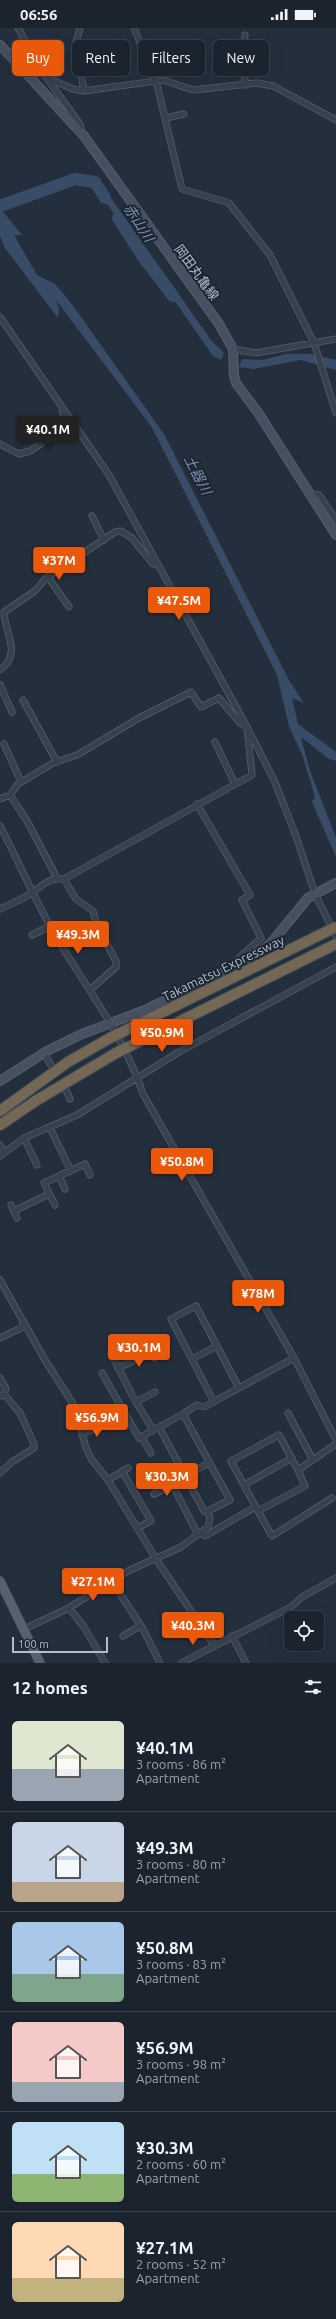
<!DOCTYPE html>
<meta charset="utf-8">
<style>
:root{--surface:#1b232e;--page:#282f3a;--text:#f1f3f6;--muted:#a0a4aa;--line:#39404a;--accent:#ea580c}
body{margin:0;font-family:Ubuntu,"Noto Sans JP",sans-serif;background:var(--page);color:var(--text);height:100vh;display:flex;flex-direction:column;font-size:15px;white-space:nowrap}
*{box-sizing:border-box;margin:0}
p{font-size:13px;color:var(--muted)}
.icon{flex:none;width:22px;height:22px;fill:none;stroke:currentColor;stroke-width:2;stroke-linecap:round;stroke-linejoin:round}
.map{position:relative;height:1635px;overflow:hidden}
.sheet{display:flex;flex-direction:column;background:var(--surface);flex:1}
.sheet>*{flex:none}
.top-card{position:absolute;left:12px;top:12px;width:312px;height:36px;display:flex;gap:8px}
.tools{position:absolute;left:284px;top:1583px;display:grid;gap:8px}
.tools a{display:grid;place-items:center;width:40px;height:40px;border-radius:6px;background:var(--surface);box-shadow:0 4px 16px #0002,0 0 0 1px var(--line);font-size:20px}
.scale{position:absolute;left:12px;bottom:10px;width:96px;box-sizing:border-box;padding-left:4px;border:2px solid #b4bcc9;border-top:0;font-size:11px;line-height:14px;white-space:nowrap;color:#b4bcc9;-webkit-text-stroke:3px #1d2633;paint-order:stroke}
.price{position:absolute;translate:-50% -34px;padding:0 9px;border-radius:4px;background:var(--accent);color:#fff;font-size:13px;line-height:26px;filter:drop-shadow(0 1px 2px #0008)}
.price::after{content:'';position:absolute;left:50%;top:24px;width:12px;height:9px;margin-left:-6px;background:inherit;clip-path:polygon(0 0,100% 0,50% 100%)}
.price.selected{background:#222;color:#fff}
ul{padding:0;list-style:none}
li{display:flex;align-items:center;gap:12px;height:100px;padding:0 12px}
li+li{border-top:1px solid var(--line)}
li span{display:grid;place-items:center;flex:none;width:112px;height:80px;border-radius:6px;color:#555}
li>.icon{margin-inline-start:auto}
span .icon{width:48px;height:48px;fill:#fffc;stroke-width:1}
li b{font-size:17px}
h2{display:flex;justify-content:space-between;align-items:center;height:48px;padding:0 12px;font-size:17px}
.tag{padding:0 14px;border-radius:6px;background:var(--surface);box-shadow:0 4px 16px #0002,0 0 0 1px var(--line);font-size:14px;line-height:36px}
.tag.selected{background:var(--accent);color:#fff}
.status{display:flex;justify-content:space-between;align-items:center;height:28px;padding:0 20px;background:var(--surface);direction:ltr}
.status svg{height:11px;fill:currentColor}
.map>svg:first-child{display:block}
.water{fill:#394c67}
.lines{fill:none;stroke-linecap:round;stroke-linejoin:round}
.river{stroke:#394c67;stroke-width:12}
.street-casing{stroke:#565f6c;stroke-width:7}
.secondary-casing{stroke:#565f6c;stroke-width:10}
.primary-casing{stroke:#414a57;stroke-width:10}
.highway-casing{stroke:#434c59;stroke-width:12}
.street{stroke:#38414e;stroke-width:5.5}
.secondary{stroke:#465061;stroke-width:8}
.primary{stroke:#56606e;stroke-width:9}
.highway{stroke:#746855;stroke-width:10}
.highway-bridge-casing{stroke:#434c59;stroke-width:12;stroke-linecap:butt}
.highway-bridge{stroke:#746855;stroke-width:10}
.labels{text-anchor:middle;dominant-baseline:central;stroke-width:4;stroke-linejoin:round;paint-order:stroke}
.street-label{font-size:13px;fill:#b4bcc9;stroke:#1d2633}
.water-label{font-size:14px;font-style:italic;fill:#7c92b1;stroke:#1d2633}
</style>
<div class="status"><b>06:56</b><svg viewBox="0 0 49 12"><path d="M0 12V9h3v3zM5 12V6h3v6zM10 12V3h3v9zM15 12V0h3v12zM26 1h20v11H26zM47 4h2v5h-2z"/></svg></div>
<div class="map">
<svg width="336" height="1635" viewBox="0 0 336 1635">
<rect width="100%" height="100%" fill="#242f3e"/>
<path class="water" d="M99 153 211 312 224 325 221 332 213 328 94 157Z
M0 180 22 207H14L37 247 55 256 71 275 164 406 290 654 304 675 292 670 298 696 336 724V733L329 731 301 709 310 743 336 809V829L312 774 315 769 303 729 289 698 277 647 170 435 151 398 56 272 59 281 58 290 5 220 0 208Z
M286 326H311L336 332V342L301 332 253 341 239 339 242 331 262 332Z"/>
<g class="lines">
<path class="river" d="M0 178 75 151 95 154 105 170
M118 190 143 229 173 268"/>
<g class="street-casing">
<path id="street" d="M18 0 43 45 80 96 82 105
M80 0 76 15 84 63
M134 0 156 53 182 161 229 175 270 227 314 315 336 385
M245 7 241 31 246 57
M216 27 242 23
M47 50 73 61 84 63 163 52 193 62 257 55 273 58 336 92
M166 90 184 86
M0 289 109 447 247 699 274 752 296 808 315 866 336 908
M233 321 256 325 336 311
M0 416 19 426 30 423 62 401 65 395 62 382
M309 466 319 467 336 492
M92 488 104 512
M48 549 69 579
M0 642C23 626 4 603 4 584L35 563 46 550 115 504 121 503 132 510 153 536 157 535
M0 657 12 684
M23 672 57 734
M215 714 235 756
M4 716 21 754
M10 767 27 793 57 850
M0 771 10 767 18 756 53 735 77 727 139 690 191 664 201 679 219 670 240 695 247 699 252 747 64 851C49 849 43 858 31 865 22 872 10 876 0 881
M197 776 250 867 242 872 261 910 238 931 237 938
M0 798C20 836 36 875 58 912 88 962 125 1010 143 1066L294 1330 336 1412
M64 851 76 871 93 883 97 898 116 933V939L91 961
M32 907 50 898
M44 1025 52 1039
M66 1062 70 1071
M50 1100 71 1143
M24 1110 37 1137
M0 1117 4 1124
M0 1128 24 1110 77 1087 179 1024 336 939
M59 1148 65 1161
M11 1177 17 1190
M55 1177 44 1155 85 1136 90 1147
M14 1183 49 1166
M0 1252 45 1332 75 1379 86 1420 92 1432 108 1452 156 1531 214 1617
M0 1310 21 1300 24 1294
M149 1317 155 1330
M111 1325 132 1367 153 1402
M192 1331 217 1318
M118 1340 152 1324
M102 1345 139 1410 183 1386
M0 1350 6 1361 4 1366 0 1368
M136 1374 155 1364
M214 1374 171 1291 196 1278 239 1360
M288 1385 313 1432
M159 1399 204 1483H208
M83 1405 104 1398
M141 1408 151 1425
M122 1443 151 1493 137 1500
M0 1445 12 1434 34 1420V1416L20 1385 4 1366
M185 1448 209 1435
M108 1452 128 1440
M170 1452 198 1507
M244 1457 292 1430
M154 1466 172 1457
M332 1470 272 1508 258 1483 305 1458 298 1442 336 1416
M258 1483 231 1433 279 1407 298 1442
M201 1504 205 1508 255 1479
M111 1552 143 1601 160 1635
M69 1580 84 1599 105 1635
M24 1601 67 1581 128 1543 181 1519 208 1499 210 1491 208 1483 230 1472 183 1386 197 1377 204 1379 294 1330
M123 1608 140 1598
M232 1608 246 1635
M181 1635 291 1579 302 1569 336 1550"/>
</g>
<g class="secondary-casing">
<path id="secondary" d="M0 17 84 108 219 296 233 321 234 348 236 355 259 386 336 507
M0 1053 47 1023 82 1006 145 982 252 930 271 915 308 870 336 855"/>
</g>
<g class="primary-casing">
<path id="primary" d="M0 1553 40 1635"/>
</g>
<g class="highway-casing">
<path id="highway" d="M0 1083 68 1034 110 1010
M0 1097 37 1072 116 1025"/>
</g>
<use href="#street" class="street"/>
<use href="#secondary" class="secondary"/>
<use href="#primary" class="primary"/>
<use href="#highway" class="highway"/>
<g class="highway-bridge-casing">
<path id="highway-bridge" d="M110 1010 336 899
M116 1025 336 916"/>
</g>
<use href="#highway-bridge" class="highway-bridge"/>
</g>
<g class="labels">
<g class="street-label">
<text transform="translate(197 244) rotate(54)">岡田丸亀線</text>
<text transform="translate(223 940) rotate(-26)">Takamatsu Expressway</text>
</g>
<g class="water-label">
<text transform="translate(139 195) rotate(57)">赤山川</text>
<text transform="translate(198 447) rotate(63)">土器川</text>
</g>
</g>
</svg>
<div class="tools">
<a><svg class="icon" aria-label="locate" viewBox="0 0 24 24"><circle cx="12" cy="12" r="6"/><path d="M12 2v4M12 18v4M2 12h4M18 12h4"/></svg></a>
</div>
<div class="scale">100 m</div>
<b class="price selected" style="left:48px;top:422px">¥40.1M</b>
<b class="price" style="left:59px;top:553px">¥37M</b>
<b class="price" style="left:179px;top:593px">¥47.5M</b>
<b class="price" style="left:78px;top:927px">¥49.3M</b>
<b class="price" style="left:162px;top:1025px">¥50.9M</b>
<b class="price" style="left:182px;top:1154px">¥50.8M</b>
<b class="price" style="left:258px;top:1286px">¥78M</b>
<b class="price" style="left:139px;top:1340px">¥30.1M</b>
<b class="price" style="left:97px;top:1410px">¥56.9M</b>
<b class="price" style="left:167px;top:1469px">¥30.3M</b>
<b class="price" style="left:93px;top:1574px">¥27.1M</b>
<b class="price" style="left:193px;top:1618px">¥40.3M</b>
<div class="top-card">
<a class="tag selected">Buy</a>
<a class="tag">Rent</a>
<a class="tag">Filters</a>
<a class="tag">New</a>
</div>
</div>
<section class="sheet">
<h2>12 homes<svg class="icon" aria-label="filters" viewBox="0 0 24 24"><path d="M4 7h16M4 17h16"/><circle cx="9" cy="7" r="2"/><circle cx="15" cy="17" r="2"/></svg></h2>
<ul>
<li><span style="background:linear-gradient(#dfe7d0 60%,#9aa5b1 0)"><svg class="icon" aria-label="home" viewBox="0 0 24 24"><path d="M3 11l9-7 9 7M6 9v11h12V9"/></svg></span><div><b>¥40.1M</b><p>3 rooms · 86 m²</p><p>Apartment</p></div></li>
<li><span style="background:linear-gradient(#c9d6e8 75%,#b9a48a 0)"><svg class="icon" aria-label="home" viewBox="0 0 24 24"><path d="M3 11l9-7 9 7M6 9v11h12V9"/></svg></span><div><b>¥49.3M</b><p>3 rooms · 80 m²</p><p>Apartment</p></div></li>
<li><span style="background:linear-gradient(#a9c7e8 65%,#7fa58c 0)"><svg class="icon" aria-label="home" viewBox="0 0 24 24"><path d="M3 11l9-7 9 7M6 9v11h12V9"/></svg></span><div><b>¥50.8M</b><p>3 rooms · 83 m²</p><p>Apartment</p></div></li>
<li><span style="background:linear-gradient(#f6c9c9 75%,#9aa5b1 0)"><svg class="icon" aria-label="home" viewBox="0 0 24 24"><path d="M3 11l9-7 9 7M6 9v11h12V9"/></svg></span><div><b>¥56.9M</b><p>3 rooms · 98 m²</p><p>Apartment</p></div></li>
<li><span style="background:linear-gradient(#bfe0f5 65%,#8fb573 0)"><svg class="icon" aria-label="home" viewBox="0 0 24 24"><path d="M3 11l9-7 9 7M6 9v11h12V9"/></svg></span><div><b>¥30.3M</b><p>2 rooms · 60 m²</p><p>Apartment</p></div></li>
<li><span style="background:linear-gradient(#ffd9b3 70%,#c2b280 0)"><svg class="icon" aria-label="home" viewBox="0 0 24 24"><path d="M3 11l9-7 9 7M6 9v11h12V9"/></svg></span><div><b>¥27.1M</b><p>2 rooms · 52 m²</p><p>Apartment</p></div></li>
</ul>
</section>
